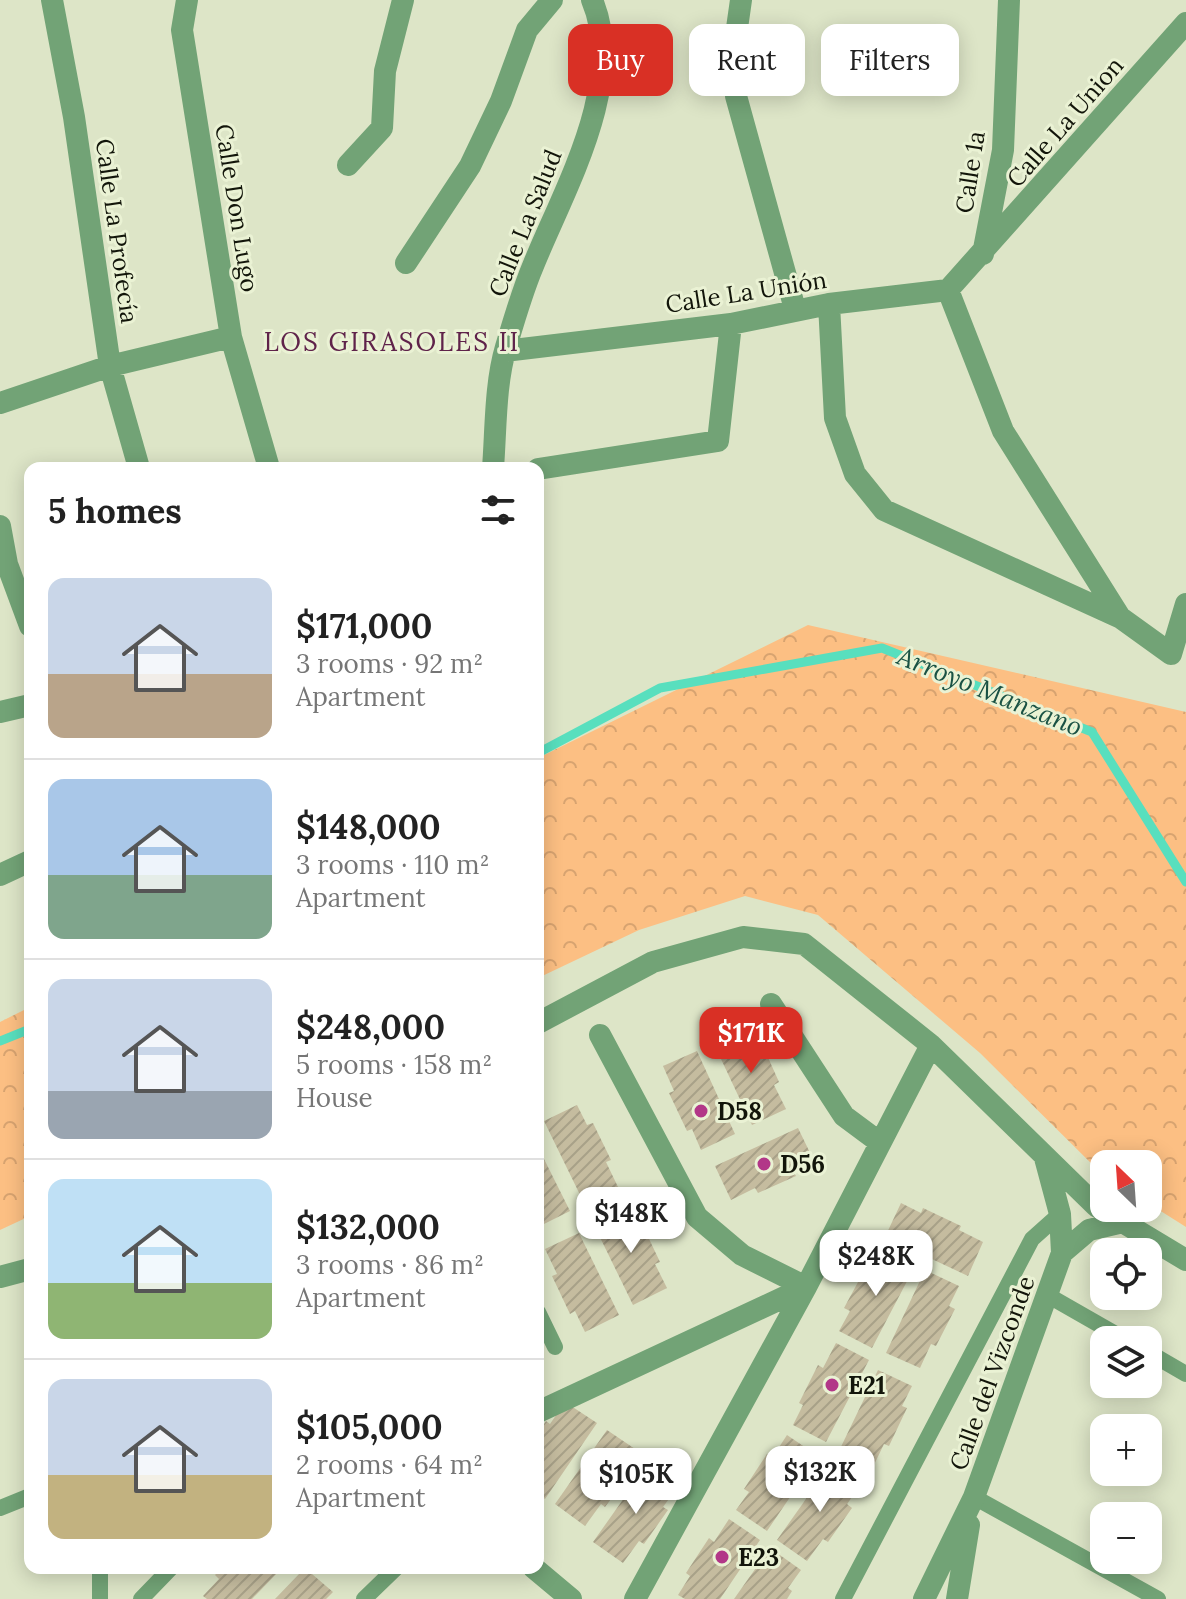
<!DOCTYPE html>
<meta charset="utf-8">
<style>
:root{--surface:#fff;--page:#f6f6f6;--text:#222;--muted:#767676;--line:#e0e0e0;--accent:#d93025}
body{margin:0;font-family:Lora,serif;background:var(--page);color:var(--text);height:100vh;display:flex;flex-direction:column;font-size:30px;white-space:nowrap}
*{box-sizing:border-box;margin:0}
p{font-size:26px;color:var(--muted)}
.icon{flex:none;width:44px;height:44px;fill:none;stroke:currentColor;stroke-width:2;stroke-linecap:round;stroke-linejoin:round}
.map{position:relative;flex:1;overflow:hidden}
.sheet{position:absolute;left:24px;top:462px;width:520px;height:1112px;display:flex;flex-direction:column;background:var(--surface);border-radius:16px;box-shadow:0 4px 20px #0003}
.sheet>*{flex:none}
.hud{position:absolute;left:568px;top:24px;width:498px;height:72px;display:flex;gap:16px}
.needle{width:52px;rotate:335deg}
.fabs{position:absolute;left:1090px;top:1150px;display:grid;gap:16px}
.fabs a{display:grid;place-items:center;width:72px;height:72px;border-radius:16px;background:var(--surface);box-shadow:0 4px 20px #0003;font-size:40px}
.price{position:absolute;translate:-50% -68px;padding:0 18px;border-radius:16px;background:#fff;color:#222;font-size:26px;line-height:52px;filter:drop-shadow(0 2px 4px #0008)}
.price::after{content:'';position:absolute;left:50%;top:48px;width:24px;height:18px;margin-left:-12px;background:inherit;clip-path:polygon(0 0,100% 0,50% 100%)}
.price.selected{background:var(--accent);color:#fff}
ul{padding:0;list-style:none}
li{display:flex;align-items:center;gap:24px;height:200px;padding:0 24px}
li+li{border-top:2px solid var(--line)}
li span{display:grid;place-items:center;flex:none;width:224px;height:160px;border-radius:16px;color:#555}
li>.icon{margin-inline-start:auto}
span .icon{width:96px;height:96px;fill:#fffc;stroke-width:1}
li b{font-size:34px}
h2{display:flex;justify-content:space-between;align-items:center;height:96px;padding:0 24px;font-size:34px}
.pill{padding:0 28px;border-radius:16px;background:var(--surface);box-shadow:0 4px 20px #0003;font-size:28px;line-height:72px}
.pill.selected{background:var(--accent);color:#fff}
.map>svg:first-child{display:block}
.forest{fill:url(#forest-crowns)}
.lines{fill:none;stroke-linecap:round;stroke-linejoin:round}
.stream{stroke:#58dfbe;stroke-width:9}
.building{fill:url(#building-hatch)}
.service{stroke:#72a376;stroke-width:16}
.minor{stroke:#72a376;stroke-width:22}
.poi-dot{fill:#b23788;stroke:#eaf2d4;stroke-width:3}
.labels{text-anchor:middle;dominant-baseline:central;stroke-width:6;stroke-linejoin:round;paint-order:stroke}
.street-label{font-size:24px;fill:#12150a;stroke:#eaf2d4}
.poi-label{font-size:24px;font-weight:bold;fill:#12150a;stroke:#eaf2d4;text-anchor:start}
.neighbourhood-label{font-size:26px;letter-spacing:2px;fill:#5f234a;stroke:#eaf2d4}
.water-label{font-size:26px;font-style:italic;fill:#1a5244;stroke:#eaf2d4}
</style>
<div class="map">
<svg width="1186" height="1599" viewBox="0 0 1186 1599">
<defs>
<pattern id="forest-crowns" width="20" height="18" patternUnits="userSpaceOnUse" patternTransform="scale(2)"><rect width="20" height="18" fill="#fcbf83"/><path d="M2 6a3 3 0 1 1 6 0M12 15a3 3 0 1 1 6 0" fill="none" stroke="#d7a370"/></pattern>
<pattern id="building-hatch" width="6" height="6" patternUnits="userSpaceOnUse" patternTransform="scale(2)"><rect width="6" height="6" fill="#c5bc9f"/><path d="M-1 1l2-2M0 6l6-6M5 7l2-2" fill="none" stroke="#a8a188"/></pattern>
</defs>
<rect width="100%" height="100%" fill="#dde5c7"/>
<path class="forest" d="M808 625 1186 712V1227L1148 1203V1164H1104L1102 1174 980 1053 818 915 745 896 639 930 538 978V758Z
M30 1007V1216L0 1230V1022Z"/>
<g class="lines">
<path class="stream" d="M538 753 660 688 882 648 1092 732 1186 882
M0 1041 30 1029"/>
</g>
<path class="building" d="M747 1026 756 1047 762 1044 779 1082 774 1085 786 1109 752 1125 713 1042Z
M697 1051 735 1134 701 1150 692 1129 687 1131 669 1093 674 1091 663 1066Z
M577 1105 587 1125 593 1123 611 1160 606 1162 618 1187 584 1203 544 1121Z
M798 1128 814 1161 793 1171 796 1176 758 1193 755 1188 731 1200 715 1166Z
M538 1147 570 1211 538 1227Z
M901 1203 921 1213 923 1208 961 1226 959 1230 983 1242 968 1276 885 1237Z
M627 1207 637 1227 642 1224 660 1262 655 1264 667 1288 633 1305 593 1223Z
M579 1233 619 1315 585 1332 575 1311 570 1314 552 1276 557 1274 545 1249Z
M882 1249 915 1266 872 1348 839 1331 850 1311 844 1308 864 1271 869 1273Z
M925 1270 959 1286 949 1306 955 1309 936 1346 931 1344 920 1368 886 1353Z
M836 1343 869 1360 826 1442 793 1425 803 1405 799 1403 818 1365 823 1368Z
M878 1370 912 1386 902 1406 907 1408 889 1446 884 1444 872 1469 838 1453Z
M565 1402 597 1423 545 1499 538 1494V1433L546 1421 550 1424Z
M607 1430 638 1451 625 1470 630 1473 605 1507 601 1504 585 1526 555 1504Z
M787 1435 818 1456 767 1531 736 1510 749 1492 744 1489 767 1454 772 1458Z
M830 1465 860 1486 847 1504 852 1508 828 1542 823 1539 807 1561 777 1540Z
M646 1467 677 1488 663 1507 668 1510 644 1544 639 1541 623 1563 593 1542Z
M729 1519 760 1540 720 1599H685L678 1595 690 1576 686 1573 709 1538 714 1542Z
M770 1548 801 1570 788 1588 792 1591 787 1599H734Z
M222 1568H282L252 1599H207L203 1596 219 1579 215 1575Z
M305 1568 333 1592 326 1599H275Z"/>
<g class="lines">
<path class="service" d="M1049 1296 1126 1340
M538 1312 555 1347
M1148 1352 1186 1374
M974 1497 1158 1599
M0 1508 30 1496
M100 1599V1568
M141 1599 171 1568
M364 1599 396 1568
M843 1599 1032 1239 1060 1214"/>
<path class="minor" d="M52 0 74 117 110 366 139 468
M187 0 182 30 231 337 269 468
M741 0 736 35V96L795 309
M348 165 382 128 385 71 403 0
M983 254 1003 150 1009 0
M406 263 470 166 501 101 527 30 552 0
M948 290 1003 431 1120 617
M829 304 835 418 855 474 884 510 1121 618 1171 654 1186 604
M505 351 731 324 829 304 948 290 1186 23
M0 403 110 366 231 337
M493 468C496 429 495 384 506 347 514 320 522 292 533 266 564 189 627 83 592 0
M538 469 718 441 731 324
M0 526 7 564 30 626
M0 712 30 705
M0 875 30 861
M771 1004 844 1116 879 1142
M538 1023 653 962 743 937 804 944 931 1045 1096 1206 1186 1260
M600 1035 697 1217 742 1255 806 1287
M1062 1253 1089 1230 1123 1222
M0 1277 30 1269
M538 1412 806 1287
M534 1568 571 1599
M635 1599 806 1287 931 1045
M924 1599 974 1497 1062 1253 1060 1214 1045 1158
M957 1599 969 1525"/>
</g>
<g class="poi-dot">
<circle cx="701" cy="1111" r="8"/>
<circle cx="764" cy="1164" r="8"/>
<circle cx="832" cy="1385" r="8"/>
<circle cx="722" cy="1557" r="8"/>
</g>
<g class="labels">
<g class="street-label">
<text transform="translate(1065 122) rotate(-49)">Calle La Union</text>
<text transform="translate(970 172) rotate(-81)">Calle 1a</text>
<text transform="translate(237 208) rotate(81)">Calle Don Lugo</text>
<text transform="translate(525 223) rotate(-68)">Calle La Salud</text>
<text transform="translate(117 231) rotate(82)">Calle La Profecía</text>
<text transform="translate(746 292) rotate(-9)">Calle La Unión</text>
<text transform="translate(992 1373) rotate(-70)">Calle del Vizconde</text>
</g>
<g class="poi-label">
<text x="717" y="1111">D58</text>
<text x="780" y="1164">D56</text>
<text x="848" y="1385">E21</text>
<text x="738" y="1557">E23</text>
</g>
<g class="neighbourhood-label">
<text x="392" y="341">LOS GIRASOLES II</text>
</g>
<g class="water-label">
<text transform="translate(990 691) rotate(22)">Arroyo Manzano</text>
</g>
</g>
</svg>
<div class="fabs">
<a><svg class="needle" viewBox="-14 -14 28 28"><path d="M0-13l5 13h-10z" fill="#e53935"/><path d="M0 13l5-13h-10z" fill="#767676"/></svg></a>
<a><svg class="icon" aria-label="locate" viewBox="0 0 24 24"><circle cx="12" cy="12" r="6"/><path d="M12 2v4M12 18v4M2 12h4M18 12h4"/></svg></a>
<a><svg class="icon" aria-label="layers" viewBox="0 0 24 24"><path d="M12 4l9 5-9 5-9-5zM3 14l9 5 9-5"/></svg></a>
<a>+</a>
<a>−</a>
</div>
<b class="price selected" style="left:751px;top:1075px">$171K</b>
<b class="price" style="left:631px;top:1255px">$148K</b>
<b class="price" style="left:876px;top:1298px">$248K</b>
<b class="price" style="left:820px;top:1514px">$132K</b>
<b class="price" style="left:636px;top:1516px">$105K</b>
<div class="hud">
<a class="pill selected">Buy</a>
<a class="pill">Rent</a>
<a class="pill">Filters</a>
</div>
<section class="sheet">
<h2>5 homes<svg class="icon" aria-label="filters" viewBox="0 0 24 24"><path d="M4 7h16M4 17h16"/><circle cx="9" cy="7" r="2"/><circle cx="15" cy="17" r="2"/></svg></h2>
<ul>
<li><span style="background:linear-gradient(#c9d6e8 60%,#b9a48a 0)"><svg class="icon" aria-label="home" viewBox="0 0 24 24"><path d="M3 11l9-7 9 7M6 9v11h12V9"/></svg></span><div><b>$171,000</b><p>3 rooms · 92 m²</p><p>Apartment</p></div></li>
<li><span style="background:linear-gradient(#a9c7e8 60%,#7fa58c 0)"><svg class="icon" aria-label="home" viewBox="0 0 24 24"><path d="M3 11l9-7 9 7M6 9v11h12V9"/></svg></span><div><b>$148,000</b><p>3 rooms · 110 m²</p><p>Apartment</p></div></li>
<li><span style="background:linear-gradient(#c9d6e8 70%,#9aa5b1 0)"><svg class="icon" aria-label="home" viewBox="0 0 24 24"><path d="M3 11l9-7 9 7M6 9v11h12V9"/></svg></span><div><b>$248,000</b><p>5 rooms · 158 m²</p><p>House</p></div></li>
<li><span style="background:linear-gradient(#bfe0f5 65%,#8fb573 0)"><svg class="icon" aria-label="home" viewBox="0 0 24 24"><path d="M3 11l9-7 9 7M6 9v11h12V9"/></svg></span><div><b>$132,000</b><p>3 rooms · 86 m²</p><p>Apartment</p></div></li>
<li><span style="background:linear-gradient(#c9d6e8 60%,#c2b280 0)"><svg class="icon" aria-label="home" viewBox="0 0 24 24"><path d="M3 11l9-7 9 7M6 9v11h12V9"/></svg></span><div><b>$105,000</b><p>2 rooms · 64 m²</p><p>Apartment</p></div></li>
</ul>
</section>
</div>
